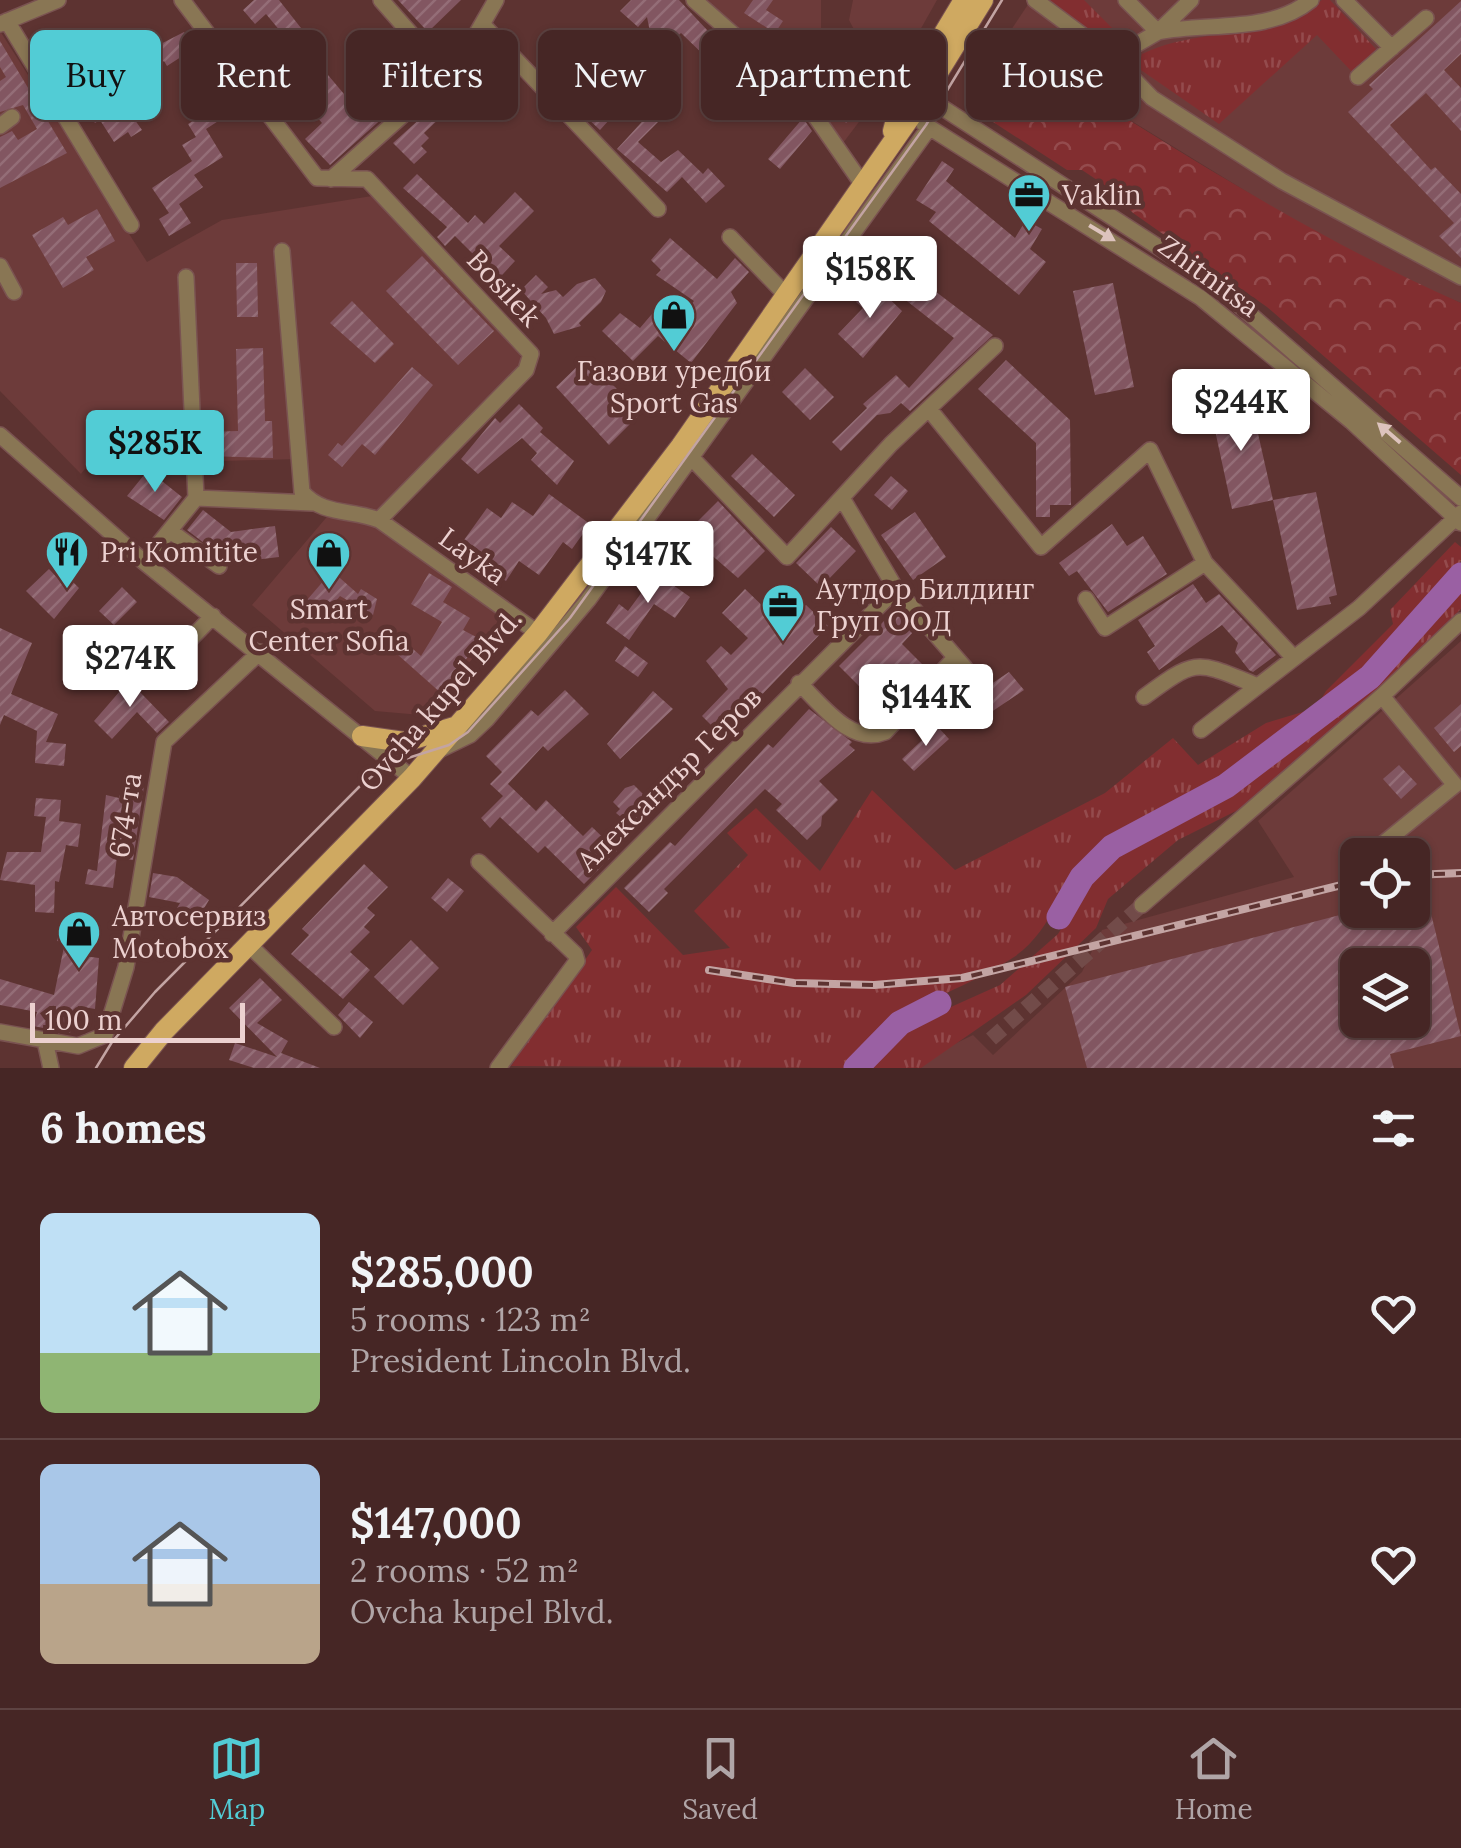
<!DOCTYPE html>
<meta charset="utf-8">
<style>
:root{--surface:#462625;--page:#503232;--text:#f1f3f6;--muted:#b0a5a7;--line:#5e4342;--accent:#52ccd5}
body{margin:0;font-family:Lora,serif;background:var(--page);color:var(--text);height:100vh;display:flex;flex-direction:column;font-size:38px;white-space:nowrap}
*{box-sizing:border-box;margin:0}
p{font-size:32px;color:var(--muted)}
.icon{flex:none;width:55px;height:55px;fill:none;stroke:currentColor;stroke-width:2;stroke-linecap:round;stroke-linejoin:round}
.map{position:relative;height:1068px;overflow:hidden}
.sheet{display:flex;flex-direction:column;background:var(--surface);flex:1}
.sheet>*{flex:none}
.top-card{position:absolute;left:30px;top:30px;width:1402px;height:90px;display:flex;gap:20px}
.controls{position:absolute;left:1340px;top:838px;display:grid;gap:20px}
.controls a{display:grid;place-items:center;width:90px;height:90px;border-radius:15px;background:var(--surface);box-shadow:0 2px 8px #0004,0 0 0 2px var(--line);font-size:50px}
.scale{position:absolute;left:30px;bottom:25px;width:215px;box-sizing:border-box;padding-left:10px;border:5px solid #ecd1d0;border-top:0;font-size:28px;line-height:35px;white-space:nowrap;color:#ecd1d0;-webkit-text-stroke:8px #5d3331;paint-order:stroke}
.price{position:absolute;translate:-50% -85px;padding:0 22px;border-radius:10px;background:#fff;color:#222;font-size:32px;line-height:65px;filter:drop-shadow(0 2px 5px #0008)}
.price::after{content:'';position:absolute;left:50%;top:60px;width:30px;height:22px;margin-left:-15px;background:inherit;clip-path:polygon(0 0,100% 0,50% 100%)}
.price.active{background:var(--accent);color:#111}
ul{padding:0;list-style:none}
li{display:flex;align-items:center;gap:30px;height:250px;padding:0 40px}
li+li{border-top:2px solid var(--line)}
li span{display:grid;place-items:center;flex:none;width:280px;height:200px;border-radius:15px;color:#555}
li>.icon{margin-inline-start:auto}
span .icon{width:120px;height:120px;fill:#fffc;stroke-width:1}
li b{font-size:42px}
h2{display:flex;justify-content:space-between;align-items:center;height:120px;padding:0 40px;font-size:42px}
.pill{padding:0 35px;border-radius:15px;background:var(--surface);box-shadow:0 2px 8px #0004,0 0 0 2px var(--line);font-size:35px;line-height:90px}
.pill.active{background:var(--accent);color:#111}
.tabs{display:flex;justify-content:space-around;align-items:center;height:140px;border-top:2px solid var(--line);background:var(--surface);font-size:28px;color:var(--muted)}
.tabs a{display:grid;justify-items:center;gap:5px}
.tabs .active{color:var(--accent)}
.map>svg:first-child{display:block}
.built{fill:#6d3b3a;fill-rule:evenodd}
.grass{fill:url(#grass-tufts)}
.forest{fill:url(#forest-crowns)}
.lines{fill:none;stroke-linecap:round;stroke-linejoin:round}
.river{stroke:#9a60a3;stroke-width:25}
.building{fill:url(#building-hatch);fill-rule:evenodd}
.minor-tunnel{stroke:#724b49;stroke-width:15;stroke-dasharray:15 8;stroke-linecap:butt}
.minor-casing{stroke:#7a5351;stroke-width:18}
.major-casing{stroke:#7a5351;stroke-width:22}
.minor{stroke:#897654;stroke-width:15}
.major{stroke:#cfa961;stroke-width:20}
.tram{stroke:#c3a4a3;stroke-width:2.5}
.rail-casing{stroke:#c3a4a3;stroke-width:8}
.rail{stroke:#5d3331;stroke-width:4;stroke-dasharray:11;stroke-linecap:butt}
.oneway{fill:#ddc3bd}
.labels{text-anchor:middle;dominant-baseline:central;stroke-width:9;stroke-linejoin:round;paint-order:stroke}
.poi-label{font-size:28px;fill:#ecd1d0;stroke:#5d3331;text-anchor:start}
.street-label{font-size:28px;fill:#ecd1d0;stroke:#5d3331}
</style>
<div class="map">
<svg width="1461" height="1068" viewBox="0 0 1461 1068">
<defs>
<pattern id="grass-tufts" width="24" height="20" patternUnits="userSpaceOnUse" patternTransform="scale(2.5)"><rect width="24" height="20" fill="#822e30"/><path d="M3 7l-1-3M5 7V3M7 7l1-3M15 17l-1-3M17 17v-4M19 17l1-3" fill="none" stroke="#944b4d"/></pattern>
<pattern id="forest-crowns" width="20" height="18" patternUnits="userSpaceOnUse" patternTransform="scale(2.5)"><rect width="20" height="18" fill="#822e30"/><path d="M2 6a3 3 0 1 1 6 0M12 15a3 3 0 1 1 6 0" fill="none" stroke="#944b4d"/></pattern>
<pattern id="building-hatch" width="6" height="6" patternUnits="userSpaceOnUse" patternTransform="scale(2.5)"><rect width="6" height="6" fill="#825661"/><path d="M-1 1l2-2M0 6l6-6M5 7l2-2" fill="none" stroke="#946d77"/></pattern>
</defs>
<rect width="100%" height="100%" fill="#5d3331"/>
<path class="built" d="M706 0H821V39L868 110 843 143 778 61Z
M853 0H937L906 55 889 60 861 43 849 20Z
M1031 0H1461V303L1398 277 1314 233 1003 42Z
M0 31 147 262 222 220 372 196 518 350 523 364 380 519 507 621 421 715 375 711 252 605 331 512 312 503 297 459 185 462 184 457H94L81 474 0 391Z
M1461 641V1068H921L938 1052 973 1035 993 1055 1082 972 1102 930 1294 877 1258 821ZM1358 855H1412V910H1358ZM1358 965H1412V1020H1358Z"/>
<path class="grass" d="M1047 0H1084L1123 39 1111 46Z
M1322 0H1330L1376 49 1353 73 1317 35 1219 124 1138 68 1142 54C1202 25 1274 43 1322 0Z
M1455 542 1461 547V561C1427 602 1394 644 1354 679 1312 717 1262 752 1216 785 1179 811 1133 823 1097 851 1060 881 1054 930 1014 957 950 999 897 1002 846 1068L511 1066 592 950 576 927 616 887 683 955 730 948 694 911 748 855 727 833 756 808 820 871 872 790 955 870 1105 793 1173 738 1198 765 1266 723 1316 708 1326 691 1393 624 1390 610Z
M1461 592V609L1268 795 1178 840 1108 899 1096 928 1026 995 921 1068H866L904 1028 1000 985 1058 934 1093 878 1116 856 1242 784 1282 755 1397 660Z"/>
<path class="forest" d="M1003 42C1153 134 1300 232 1461 303V475L1267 307 1133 213 1109 188 1082 170H1067L987 118 978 89Z"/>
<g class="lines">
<path class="river" d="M1059 917 1082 877 1112 847 1226 786 1370 677 1461 575
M856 1068 900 1023 939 1003"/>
</g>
<path class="building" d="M254 0H279L319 51 312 56 344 94 404 43 426 68 390 101 395 107 330 165 305 139 322 123 289 84 277 93 248 58 281 32 266 14 255 24 243 10Z
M398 0H461L428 32Z
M631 0H679L722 46 709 60 681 33 666 47H658L652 42 647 17 638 27 620 11Z
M753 0H773L766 10 783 21 775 33 744 13Z
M1461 1V54L1444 70 1461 88V131L1426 93 1390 125 1431 170 1435 167 1461 194V258L1439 236 1454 223 1348 112 1373 89 1369 85Z
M604 29 652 73 600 130 584 115 628 75 595 38Z
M184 32 201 57 208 52 220 69 207 78 202 71 198 74 184 55 167 66 164 61 159 65 149 50Z
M0 41 67 153 0 188V137L12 131 18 140 37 129 23 105 0 112V81L6 77 0 67Z
M822 53 865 108 846 123 838 113 831 119 795 73Z
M105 78 142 130 131 137 128 132 114 142 100 120 95 123 88 113 95 109 90 102 98 96 92 87Z
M238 93 246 103 206 129 223 157 194 175 203 187 179 204 191 223 169 236 159 219 169 213 152 188 192 161 182 145 196 137 188 124Z
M433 107 442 116 424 133 429 138 421 146 427 152 414 164 393 143Z
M651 112 659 121 638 142 661 162 678 150 703 174 708 168 725 186 706 203 682 177 667 192 617 149Z
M803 118 812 131 780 169 768 159Z
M942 161 954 169 946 181 1015 238 1026 220 1042 229 1030 249 1046 262 1019 295 929 221 936 212 916 200Z
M417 174 468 223 475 215 484 224 515 192 534 211 499 246 515 261 490 288 478 276 486 267 455 236 445 246 437 237 447 227 403 188Z
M97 209 115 241 86 257 94 270 63 288 32 235 63 217 68 225Z
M670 238 717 279 735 258 749 272 731 292 737 303 691 363 658 336 633 361 602 331 620 313 640 328 657 308 675 323 694 301 656 275 661 270 651 260Z
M422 256 494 331 458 365 386 291Z
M236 263H257L258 317H237Z
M536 275 548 287 541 294 556 290 563 297 577 284 595 278 606 291 601 302 579 323 581 326 554 334 546 318 521 290Z
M919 279 993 335 910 411 901 403 890 413 877 415 841 451 832 442 867 408 863 404 896 375 909 388 954 338 903 298Z
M873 283 902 311 863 358 838 334 863 308 856 302Z
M1113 283 1134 387 1095 395 1073 291Z
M352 301 394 344 375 363 330 323Z
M263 348 265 421H272L273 458 206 456 205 432 238 431 236 349Z
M586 358 641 413 609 445 556 387Z
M1006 360 1070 420 1071 505H1050V517H1036V443L978 389Z
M412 367 433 385 375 455 362 444 342 467 328 455 338 443 342 446Z
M805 368 834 397 810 420 782 392Z
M1250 398 1273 500 1232 509 1210 407Z
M519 404 543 428 540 432 574 461 557 485 531 460 537 453 522 438 478 474 461 459 495 418 500 423Z
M752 454 795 495 774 517 731 476Z
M148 470 182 497 164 520 127 496Z
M891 476 908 491 892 510 874 495Z
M1316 492 1337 595 1329 597 1331 604 1297 610 1273 500Z
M549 494 590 524 572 549 563 542 539 575 519 561 506 581 486 568 492 559 464 540 487 508 501 518 512 502 533 516Z
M718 501 765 551 738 578 686 533Z
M203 510 231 532 275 526 279 557 230 563 187 530Z
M915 512 946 557 913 580 881 535Z
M1112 524 1127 546 1143 536 1167 574 1108 612 1077 571 1069 576 1059 563Z
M831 527 856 551 821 587 796 563Z
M49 569 62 583 68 577 79 588 54 619 26 591Z
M332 571 358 594 361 589 377 599 373 615 340 596 324 615 307 600Z
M429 573 452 587 443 602 470 618 463 630 480 639 442 694 397 654 406 643 421 656 442 622 411 604Z
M656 573 690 597 675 618 654 604 629 640 606 623 619 604 628 611Z
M1193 584 1206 603 1219 594 1276 655 1253 672 1249 670 1235 652 1238 643 1222 625 1159 670 1147 652 1155 646 1138 620Z
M122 587 137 602 114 625 99 611Z
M745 589 773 616 789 599 800 610 806 605 828 626 722 736 702 716 728 689 706 661 721 646 731 655 748 638 722 613Z
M894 611 914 631 902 644 928 670 896 704 868 677 859 686 839 666Z
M0 628 32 643 11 694 58 714 46 742 66 744 64 766 35 763 37 731 4 715 0 725Z
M625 646 648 663 638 677 615 661Z
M1009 672 1024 690 975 723 964 709 972 703 969 699Z
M134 675 145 687 140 692 169 722 157 733 137 712 112 739 94 721Z
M565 690 589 714 548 751 543 746 508 784 536 811 546 800 583 836 592 827 617 851 584 884 545 846 538 853 500 817 490 828 481 818 503 796 490 784 502 772 486 756 531 710 538 716Z
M653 691 673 709 620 759 607 744Z
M1461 704V746L1454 752 1434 728Z
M809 709 852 742 849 745 855 750 819 781 838 800 822 816 821 826 807 840 776 810 782 804 765 789 664 889 668 893 649 912 624 888 670 842 675 846 768 744 773 748Z
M937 726 949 739 914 771 902 759Z
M1399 765 1417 784 1401 799 1383 779Z
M124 781 144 786 133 860 117 857 113 888 85 884 88 869 97 871 106 795 119 798Z
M634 785 649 800 645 804 650 809 633 827 616 813 620 809 613 802 625 788Z
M36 798 61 800 59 821 81 824 78 847 66 845 59 882 55 881 54 913 35 912V885L0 880 7 852H41L46 817 34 816Z
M364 864 388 887 367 908 375 915 364 927 370 932 350 952 370 970 343 999 291 954 309 935 302 929Z
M153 873 177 877 209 900 197 920 177 908 180 903 149 897Z
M448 878 464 891 447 912 431 898Z
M1426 893 1461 1036 1390 1054 1394 1068H1087L1065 987 1359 910H1412V896ZM1358 965H1412V1020H1358Z
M69 915 77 916 75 955 99 958 95 1009 78 1006 70 1033 33 1026 37 1012 0 1005V979L54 995 65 942 57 941 58 927H67Z
M411 940 439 968 403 1005 374 977Z
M260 978 282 1000 257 1023 288 1041 281 1053 320 1068H254L229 1060 235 1043 277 1057 229 1008Z
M349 1002 373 1022 360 1038 338 1015Z"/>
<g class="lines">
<path class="minor-tunnel" d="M991 1039 1142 905"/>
<g class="minor-casing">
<path id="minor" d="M182 0 317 178 367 179 531 354 526 370 379 520
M381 0 448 76
M694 0 797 90 863 185
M1035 0 1113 58 1152 98 1282 181 1461 277
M1126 0 1158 32C1207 22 1270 34 1311 0
M1344 0 1392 48
M7 21 131 225
M0 24 58 0
M483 25 658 209
M1113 58 1158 32 1191 0
M1358 77 1426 18
M915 90 1214 283 1461 498
M924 124 1201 298 1351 421 1461 523
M0 126 12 117
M331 179 458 66 496 0
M730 237 786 295
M282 251 302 492C323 516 351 509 379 520L538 633
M0 266 14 292
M929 409 1041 547 1150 450 1205 563 1294 658
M0 435 144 562 412 778
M687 453 787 557 891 444 995 346
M196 498 312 503
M842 498 896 589 965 668
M170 531 219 566
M144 562 196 498 186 277
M1086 599 1105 628 1205 563
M171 659 213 616
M799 683C822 705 851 746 885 732L955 658
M1144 697C1198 657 1196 661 1258 686
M1201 730 1359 608 1461 513
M435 752 470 735 487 719 588 600 929 128
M1379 847 1455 785 1382 696
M479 862 575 954 577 961 498 1068
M1142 905 1382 696 1461 621
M552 934 896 589
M249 945 334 1027
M0 1032 78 1046 105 1035 126 967 164 742 260 652
M45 1041 51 1068"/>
</g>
<g class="major-casing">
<path id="major" d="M893 131 899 108 964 0
M362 736 404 742 454 727
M134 1068 164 1031 412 778 538 633 681 446 911 116 983 0"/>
</g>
<use href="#minor" class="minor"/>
<use href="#major" class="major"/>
<path class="tram" d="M96 1068 112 1042 155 992 359 787 386 765 449 745 468 732 570 618 926 125 1002 0"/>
<g class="rail-casing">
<path id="rail" d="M1412 875 1461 873
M709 970 794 983 874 985 962 978 1358 881"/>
</g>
<use href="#rail" class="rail"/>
</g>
<defs><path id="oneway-solid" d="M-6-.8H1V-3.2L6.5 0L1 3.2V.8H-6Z" transform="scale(2.5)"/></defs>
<g class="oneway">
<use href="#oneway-solid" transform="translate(1102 233) rotate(31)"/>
<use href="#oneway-solid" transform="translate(1389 433) rotate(-139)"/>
</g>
<defs>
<g id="office-pin" transform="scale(2.25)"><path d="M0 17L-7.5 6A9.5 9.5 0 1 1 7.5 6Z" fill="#52ccd5" stroke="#5d3331"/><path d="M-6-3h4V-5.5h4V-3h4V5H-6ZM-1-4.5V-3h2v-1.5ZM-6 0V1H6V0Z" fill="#111"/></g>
<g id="shop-pin" transform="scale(2.25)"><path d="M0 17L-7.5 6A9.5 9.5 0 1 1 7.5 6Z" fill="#52ccd5" stroke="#5d3331"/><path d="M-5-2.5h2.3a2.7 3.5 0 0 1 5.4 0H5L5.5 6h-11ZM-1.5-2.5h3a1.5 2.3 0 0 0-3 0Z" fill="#111"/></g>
<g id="restaurant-pin" transform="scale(2.25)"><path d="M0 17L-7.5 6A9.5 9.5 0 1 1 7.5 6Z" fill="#52ccd5" stroke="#5d3331"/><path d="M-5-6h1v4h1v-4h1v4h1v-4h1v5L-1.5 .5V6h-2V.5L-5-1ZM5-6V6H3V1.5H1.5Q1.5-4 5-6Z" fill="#111"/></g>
</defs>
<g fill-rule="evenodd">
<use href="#office-pin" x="1029" y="195"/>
<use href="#shop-pin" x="674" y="315"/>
<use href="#restaurant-pin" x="67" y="552"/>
<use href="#shop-pin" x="329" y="553"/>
<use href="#office-pin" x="783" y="605"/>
<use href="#shop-pin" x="79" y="932"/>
</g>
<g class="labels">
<g class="poi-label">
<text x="1062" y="195">Vaklin</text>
<text x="674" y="371" text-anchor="middle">Газови уредби<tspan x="674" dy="32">Sport Gas</tspan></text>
<text x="100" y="552">Pri Komitite</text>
<text x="816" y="589">Аутдор Билдинг<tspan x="816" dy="32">Груп ООД</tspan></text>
<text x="329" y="609" text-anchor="middle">Smart<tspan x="329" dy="32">Center Sofia</tspan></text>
<text x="112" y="916">Автосервиз<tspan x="112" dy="32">Motobox</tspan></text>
</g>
<g class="street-label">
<text transform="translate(1209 276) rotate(36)">Zhitnitsa</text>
<text transform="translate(504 288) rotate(47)">Bosilek</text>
<text transform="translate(473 556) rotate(36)">Layka</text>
<text transform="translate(440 700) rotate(-49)">Ovcha kupel Blvd.</text>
<text transform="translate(669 779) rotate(-45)">Александър Геров</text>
<text transform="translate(125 815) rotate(-81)">674-та</text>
</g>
</g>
</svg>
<div class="controls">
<a><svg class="icon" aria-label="locate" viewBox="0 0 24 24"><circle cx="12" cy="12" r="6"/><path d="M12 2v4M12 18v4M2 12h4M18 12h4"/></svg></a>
<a><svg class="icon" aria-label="layers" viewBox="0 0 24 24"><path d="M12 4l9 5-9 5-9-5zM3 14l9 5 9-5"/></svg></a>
</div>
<div class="scale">100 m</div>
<b class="price" style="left:870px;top:321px">$158K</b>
<b class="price" style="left:1241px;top:454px">$244K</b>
<b class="price active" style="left:155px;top:495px">$285K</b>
<b class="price" style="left:648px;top:606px">$147K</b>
<b class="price" style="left:130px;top:710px">$274K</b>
<b class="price" style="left:926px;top:749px">$144K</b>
<div class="top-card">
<a class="pill active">Buy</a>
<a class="pill">Rent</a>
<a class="pill">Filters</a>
<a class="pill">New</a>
<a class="pill">Apartment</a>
<a class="pill">House</a>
</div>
</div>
<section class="sheet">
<h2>6 homes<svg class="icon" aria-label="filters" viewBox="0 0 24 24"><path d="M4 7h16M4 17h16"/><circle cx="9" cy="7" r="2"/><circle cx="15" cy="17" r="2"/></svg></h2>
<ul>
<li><span style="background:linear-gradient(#bfe0f5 70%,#8fb573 0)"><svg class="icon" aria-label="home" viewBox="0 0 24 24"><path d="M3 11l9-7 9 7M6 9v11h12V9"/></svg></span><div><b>$285,000</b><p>5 rooms · 123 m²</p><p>President Lincoln Blvd.</p></div><svg class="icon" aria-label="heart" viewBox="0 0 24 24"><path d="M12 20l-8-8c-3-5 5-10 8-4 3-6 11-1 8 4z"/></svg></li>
<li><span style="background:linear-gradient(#a9c7e8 60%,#b9a48a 0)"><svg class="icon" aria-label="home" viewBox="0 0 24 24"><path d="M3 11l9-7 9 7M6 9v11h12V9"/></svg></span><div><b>$147,000</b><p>2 rooms · 52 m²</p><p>Ovcha kupel Blvd.</p></div><svg class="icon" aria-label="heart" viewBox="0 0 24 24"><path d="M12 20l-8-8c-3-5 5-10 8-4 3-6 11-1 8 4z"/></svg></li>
</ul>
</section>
<nav class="tabs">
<a class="active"><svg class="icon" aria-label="map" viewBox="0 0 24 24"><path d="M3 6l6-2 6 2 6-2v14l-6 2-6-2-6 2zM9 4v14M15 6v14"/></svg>Map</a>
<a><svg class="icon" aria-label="saved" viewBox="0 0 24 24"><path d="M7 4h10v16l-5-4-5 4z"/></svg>Saved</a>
<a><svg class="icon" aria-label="home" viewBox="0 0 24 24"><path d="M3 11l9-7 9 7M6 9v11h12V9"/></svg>Home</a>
</nav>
